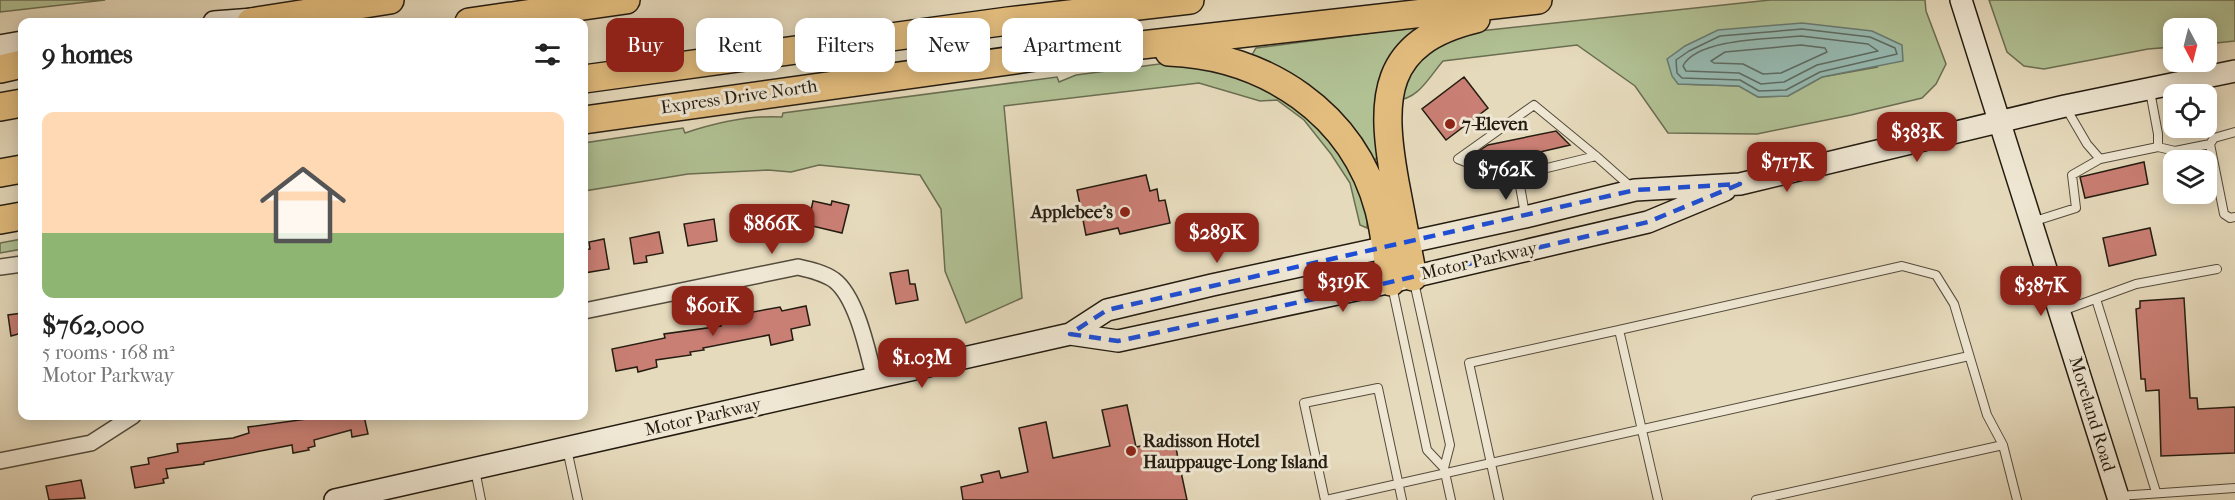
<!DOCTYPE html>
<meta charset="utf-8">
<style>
:root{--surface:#fff;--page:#f6f6f6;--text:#222;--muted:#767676;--line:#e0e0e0;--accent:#8f2418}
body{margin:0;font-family:"IM FELL French Canon",serif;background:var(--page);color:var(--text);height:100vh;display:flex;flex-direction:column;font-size:22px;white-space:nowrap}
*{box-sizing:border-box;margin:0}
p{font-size:20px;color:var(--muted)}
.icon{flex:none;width:33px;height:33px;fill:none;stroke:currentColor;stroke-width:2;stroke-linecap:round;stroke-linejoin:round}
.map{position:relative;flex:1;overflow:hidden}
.sheet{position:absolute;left:18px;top:18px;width:570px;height:402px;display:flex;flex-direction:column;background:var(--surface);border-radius:12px;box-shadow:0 3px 15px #0003}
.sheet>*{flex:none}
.top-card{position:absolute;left:606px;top:18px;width:570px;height:54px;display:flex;gap:12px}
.needle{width:39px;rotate:173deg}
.fabs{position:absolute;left:2163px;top:18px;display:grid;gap:12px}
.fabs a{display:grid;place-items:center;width:54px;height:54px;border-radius:12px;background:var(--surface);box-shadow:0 3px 15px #0003;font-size:30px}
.price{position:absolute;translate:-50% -51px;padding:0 14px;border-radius:12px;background:var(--accent);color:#fff;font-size:20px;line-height:39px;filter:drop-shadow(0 2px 3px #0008)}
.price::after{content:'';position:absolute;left:50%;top:36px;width:18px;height:14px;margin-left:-9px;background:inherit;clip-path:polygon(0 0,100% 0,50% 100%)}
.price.selected{background:#222;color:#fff}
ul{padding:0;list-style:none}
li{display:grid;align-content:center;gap:12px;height:318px;padding:0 24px}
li+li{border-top:2px solid var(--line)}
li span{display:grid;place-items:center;height:186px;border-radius:12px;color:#555}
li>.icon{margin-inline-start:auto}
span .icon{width:108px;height:108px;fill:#fffc;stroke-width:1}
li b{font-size:26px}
h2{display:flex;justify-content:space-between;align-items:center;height:72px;padding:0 24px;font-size:26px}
.pill{padding:0 21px;border-radius:12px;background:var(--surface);box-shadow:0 3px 15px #0003;font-size:21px;line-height:54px}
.pill.selected{background:var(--accent);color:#fff}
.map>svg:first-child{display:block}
.green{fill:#b1c194;stroke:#6a6e52;stroke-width:1.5;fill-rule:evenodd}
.water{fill:#96bab2;stroke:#687b72;stroke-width:1.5}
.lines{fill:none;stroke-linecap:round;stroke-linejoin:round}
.shore{stroke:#5d6b62;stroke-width:1.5}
.building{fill:#ca7f74;stroke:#241c11;stroke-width:1.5}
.lane-casing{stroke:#544c3c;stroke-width:10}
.street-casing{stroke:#544c3c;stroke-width:18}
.secondary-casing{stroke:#241c11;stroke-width:24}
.highway-casing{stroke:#241c11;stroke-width:30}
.lane{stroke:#efe7d3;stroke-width:8}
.street{stroke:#efe7d3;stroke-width:15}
.secondary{stroke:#efe7d3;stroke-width:21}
.highway{stroke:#e3bd7e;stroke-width:27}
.marked{fill:none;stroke:#1d4ed8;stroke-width:4.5;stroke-dasharray:12 8;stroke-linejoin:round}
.poi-dot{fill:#8f2418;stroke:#efe7d3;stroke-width:2}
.labels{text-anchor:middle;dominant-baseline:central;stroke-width:6;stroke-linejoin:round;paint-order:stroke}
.street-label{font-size:18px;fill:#241c11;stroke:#efe7d3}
.poi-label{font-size:18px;font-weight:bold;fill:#241c11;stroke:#efe7d3;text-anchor:start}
</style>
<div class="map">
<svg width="2235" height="500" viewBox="0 0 2235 500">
<rect width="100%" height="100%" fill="#e6dabc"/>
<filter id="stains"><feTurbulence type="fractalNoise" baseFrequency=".00333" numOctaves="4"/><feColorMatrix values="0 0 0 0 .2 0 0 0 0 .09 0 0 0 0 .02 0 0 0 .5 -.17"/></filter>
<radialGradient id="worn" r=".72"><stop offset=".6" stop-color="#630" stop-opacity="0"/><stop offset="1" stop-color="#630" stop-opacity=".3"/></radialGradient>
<path class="green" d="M0 0H105L0 12Z
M1770 0H1925L1926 11 1946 64 1936 84 1922 98 1851 115 1757 134 1668 133 1635 86 1577 45 1443 61C1429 77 1418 100 1396 100 1420 58 1423 49 1470 32ZM1878 67 1822 77 1788 96 1758 97 1739 86 1678 84Z
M1989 0H2235V41L2207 44 2206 28H2174L2173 47 2148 49 2044 69 2024 66 2007 52Z
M1417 27C1377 69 1369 98 1379 154L1373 163 1324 99 1288 72 1252 55 1256 48Z
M1167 63 1245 75 1307 110 1353 168 1367 209V228L1360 225 1350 183 1331 154 1304 120 1277 100 1260 101 1199 83 1004 106 1022 298 966 323 945 271 941 209 920 175 819 165 791 172 768 170 688 174 584 191V143L683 128 685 133C715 123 750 115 782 117L783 113 1057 77 1059 82 1076 75Z
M22 239V249L0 253V243Z"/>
<path class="water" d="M1802 23 1872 31 1902 45 1903 61 1822 77 1788 96 1758 97 1739 86 1678 84 1672 76 1667 59 1685 46 1718 30Z"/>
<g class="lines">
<path class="shore" d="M1802 29 1870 37 1895 48 1897 54 1820 72 1786 90 1759 91 1740 80 1682 78 1677 73 1676 60 1689 51 1720 36Z
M1801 36 1868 44 1878 51 1817 65 1784 82 1761 84 1739 73 1686 71 1683 66C1697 38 1773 39 1801 36Z
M1801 45 1825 48 1827 52 1781 73 1763 74 1743 64 1714 63 1711 61 1725 52Z"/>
</g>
<path class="building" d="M1464 77 1488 108 1446 140 1422 109Z
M1556 131 1570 145 1489 164 1479 151 1488 145Z
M2144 162 2148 184 2085 198 2080 177Z
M1146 175 1150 191 1157 189 1159 201 1165 200 1170 223 1120 234 1118 228 1086 235 1077 190Z
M813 201 831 205 832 201 849 205 842 233 808 225Z
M768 208 772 230 743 235 739 213Z
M714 219 717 241 688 246 684 224Z
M2150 228 2156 255 2109 266 2103 238Z
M659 232 663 253 646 256 647 262 634 264 630 238Z
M604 239 609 269 584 273V250L590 249 589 242Z
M908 270 910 284H915L918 300 896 304 890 273Z
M2184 298 2190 398H2197L2198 409 2235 407V453L2161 456 2159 390 2146 391 2145 379H2141L2136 309 2140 308V301Z
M806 306 810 325 791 329 793 340 771 345 769 335 703 348 704 350 690 352 691 355 656 360 657 367 638 372 637 367 616 371 612 349 665 338 664 334 721 326V323L737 320 736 315 780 307 782 311Z
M22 313V333L11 336 8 315Z
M1127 405 1136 447 1174 439 1187 500H963L961 487 983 482 981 475 999 471 1001 478 1028 472 1019 428 1046 422 1053 458 1110 446 1102 410Z
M329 416H364L368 434 352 437 351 430 314 440 315 446 308 448 309 450 293 453 292 445 204 462V464L166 469 168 478 163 479 164 483 135 488 131 467 149 464 148 458 178 452 177 444 233 438 249 433 248 427Z
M81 480 85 498 49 500 46 486Z"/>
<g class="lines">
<g class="lane-casing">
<path id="lane" d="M2066 108 2087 144 2100 159
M2235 132 2214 138 2210 144 2224 214 2230 218 2235 217
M2158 147 2175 151 2210 144
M1596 156 1518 175 1483 169 1458 159 1534 105 1596 156 1631 187
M1518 175 1525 214
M2032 222 2076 208 2072 175 2100 159 2158 147V134L2150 91
M1414 282 1450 445 1444 468 1451 500
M1392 286 1427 450 1444 468
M2096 299 2156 492
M2062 311 2136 284 2217 269
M1619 330 1902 266 1936 275 1954 304 1987 415 2003 445
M567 449 578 500
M475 470 481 500
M2119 496 2235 488
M1325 500 1304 403 1378 388 1402 500
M1326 500 1969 356
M1499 500 1469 363 1619 330 1658 500
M1756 500 2003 445 2017 500"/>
</g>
<g class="street-casing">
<path id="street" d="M0 267 22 264
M584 311 798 267C811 270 824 273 834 280 857 297 868 353 875 380
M0 461 91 443 133 416"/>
</g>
<g class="secondary-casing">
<path id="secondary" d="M1961 0 2119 500
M214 22 265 18
M0 46 22 42
M1070 334 1118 341 1365 288 1648 222 1725 190
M335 500 1070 334 1107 310 1212 285 1525 217 1635 190 1740 184 2065 106 2235 71"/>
</g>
<g class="highway-casing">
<path id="highway" d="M251 22 390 0
M469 22 626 0
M1169 52C1266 56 1353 113 1379 210 1385 233 1387 258 1391 282
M0 69 22 64
M584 79 1008 21 1190 0
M0 107 22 103
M584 120 1036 57 1538 0
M0 173 22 169
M0 220 22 216
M1413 277C1407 245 1401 213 1395 182 1380 98 1381 42 1476 19"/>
</g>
<use href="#lane" class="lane"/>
<use href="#street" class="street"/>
<use href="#secondary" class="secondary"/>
<use href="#highway" class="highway"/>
</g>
<path class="marked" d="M1740 184 1648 222 1365 288 1118 341 1070 334 1107 310 1635 190Z"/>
<g class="poi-dot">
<circle cx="1450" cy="124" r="6"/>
<circle cx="1125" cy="212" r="6"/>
<circle cx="1131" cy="451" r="6"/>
</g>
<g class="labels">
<g class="street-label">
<text transform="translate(739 97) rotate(-8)">Express Drive North</text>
<text transform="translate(1479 261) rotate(-13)">Motor Parkway</text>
<text transform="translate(2092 414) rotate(73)">Moreland Road</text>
<text transform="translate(703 417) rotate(-13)">Motor Parkway</text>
</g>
<g class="poi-label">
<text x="1462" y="124">7-Eleven</text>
<text x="1113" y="212" text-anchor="end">Applebee's</text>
<text x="1143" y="441">Radisson Hotel<tspan x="1143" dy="21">Hauppauge-Long Island</tspan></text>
</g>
</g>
<rect width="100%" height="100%" filter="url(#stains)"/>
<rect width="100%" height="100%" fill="url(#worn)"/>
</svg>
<div class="fabs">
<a><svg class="needle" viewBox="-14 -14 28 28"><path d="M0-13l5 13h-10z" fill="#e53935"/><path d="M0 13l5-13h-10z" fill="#767676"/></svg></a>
<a><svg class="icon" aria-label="locate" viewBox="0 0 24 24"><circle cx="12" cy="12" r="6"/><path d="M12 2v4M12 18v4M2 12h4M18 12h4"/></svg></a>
<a><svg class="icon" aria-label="layers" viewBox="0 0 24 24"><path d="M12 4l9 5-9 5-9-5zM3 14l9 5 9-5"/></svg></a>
</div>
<b class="price" style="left:1917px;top:163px">$383K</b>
<b class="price" style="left:1787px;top:193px">$717K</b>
<b class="price selected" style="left:1506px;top:201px">$762K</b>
<b class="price" style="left:772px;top:255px">$866K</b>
<b class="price" style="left:1217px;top:264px">$289K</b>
<b class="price" style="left:1343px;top:313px">$319K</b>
<b class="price" style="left:2041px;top:317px">$387K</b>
<b class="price" style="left:713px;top:337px">$601K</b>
<b class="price" style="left:922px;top:389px">$1.03M</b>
<div class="top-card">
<a class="pill selected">Buy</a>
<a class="pill">Rent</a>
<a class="pill">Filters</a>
<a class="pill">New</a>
<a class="pill">Apartment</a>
</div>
<section class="sheet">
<h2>9 homes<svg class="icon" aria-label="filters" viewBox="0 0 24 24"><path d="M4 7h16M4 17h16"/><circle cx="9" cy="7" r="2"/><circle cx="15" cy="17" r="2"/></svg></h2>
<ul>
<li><span style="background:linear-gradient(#ffd9b3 65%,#8fb573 0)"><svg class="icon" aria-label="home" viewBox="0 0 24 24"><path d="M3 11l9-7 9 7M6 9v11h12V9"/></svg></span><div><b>$762,000</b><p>5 rooms · 168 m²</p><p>Motor Parkway</p></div></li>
</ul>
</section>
</div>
